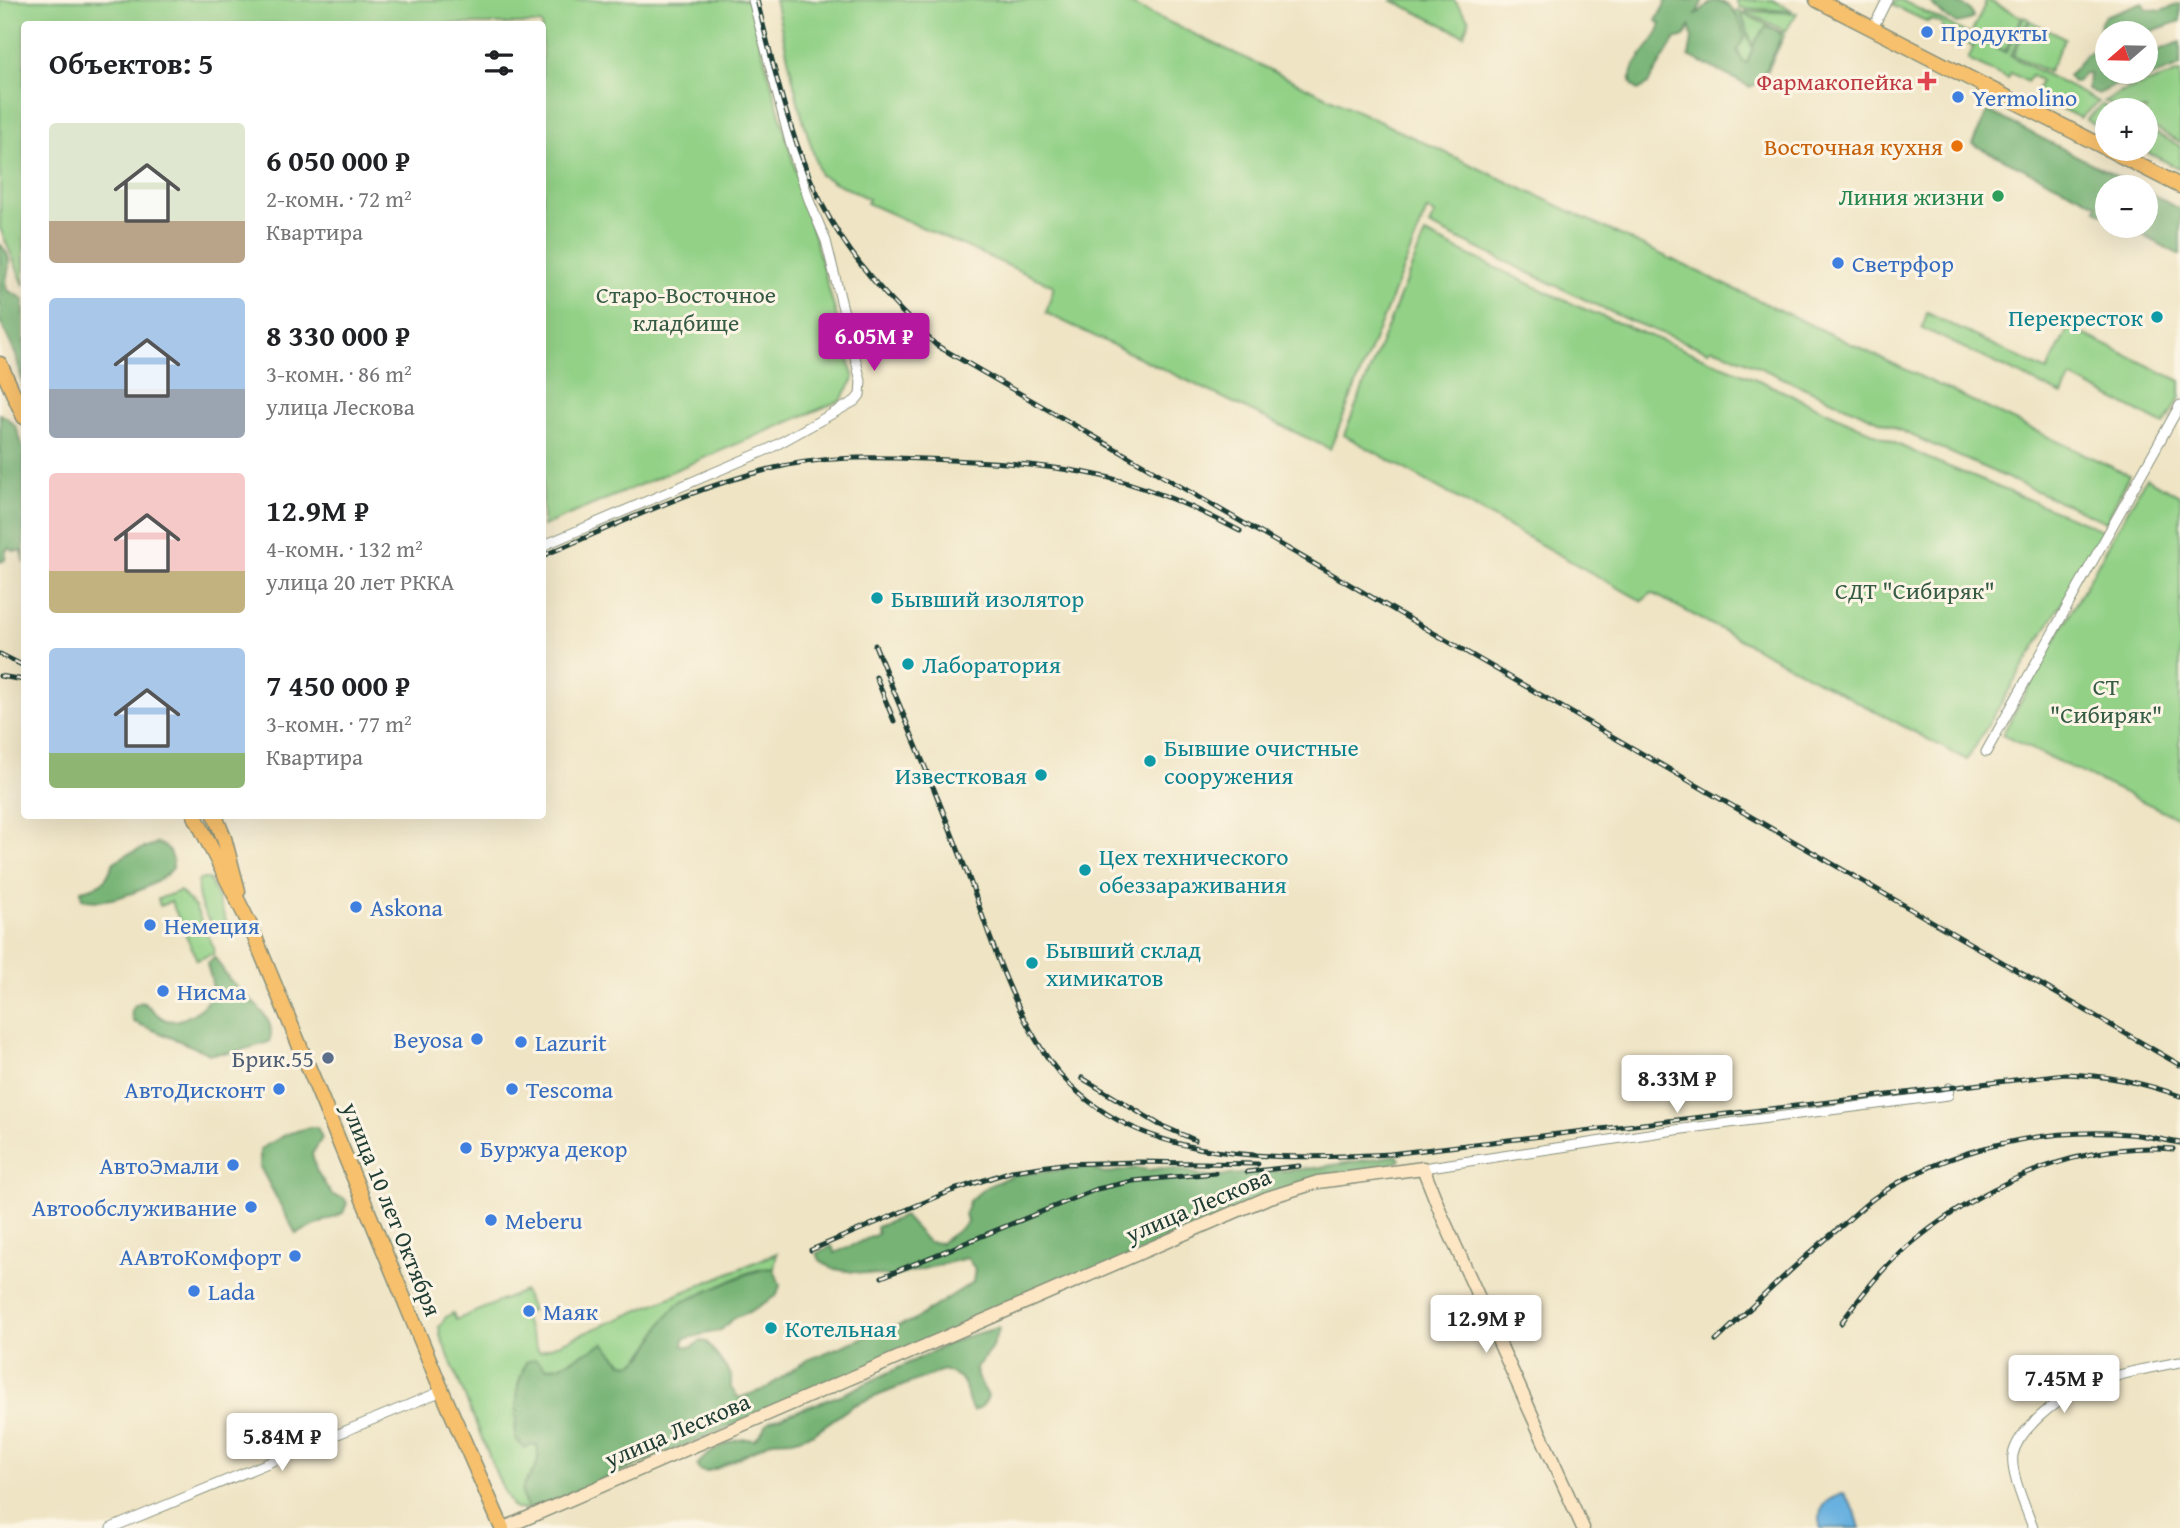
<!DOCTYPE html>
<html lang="ru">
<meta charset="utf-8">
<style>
:root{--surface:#fff;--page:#f6f6f6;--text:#202124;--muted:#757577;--accent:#b5179e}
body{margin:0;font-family:"Gentium Book Plus",serif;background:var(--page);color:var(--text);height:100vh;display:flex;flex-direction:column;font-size:26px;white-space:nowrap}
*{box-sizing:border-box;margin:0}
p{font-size:23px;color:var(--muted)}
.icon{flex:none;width:38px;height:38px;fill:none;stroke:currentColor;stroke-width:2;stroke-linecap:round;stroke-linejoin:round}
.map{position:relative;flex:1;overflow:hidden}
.details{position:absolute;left:21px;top:21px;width:525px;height:798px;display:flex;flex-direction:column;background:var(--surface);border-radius:7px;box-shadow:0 7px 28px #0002}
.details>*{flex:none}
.needle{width:46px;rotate:250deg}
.fabs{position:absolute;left:2095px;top:21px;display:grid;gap:14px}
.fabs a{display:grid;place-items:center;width:63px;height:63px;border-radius:50%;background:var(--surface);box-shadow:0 7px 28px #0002;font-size:35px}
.price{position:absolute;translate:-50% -60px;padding:0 16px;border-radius:7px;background:#fff;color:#222;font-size:23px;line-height:46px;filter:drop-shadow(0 2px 4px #0008)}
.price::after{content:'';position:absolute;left:50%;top:42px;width:21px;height:16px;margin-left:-10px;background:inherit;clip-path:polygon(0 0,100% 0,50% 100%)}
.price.current{background:var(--accent);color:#fff}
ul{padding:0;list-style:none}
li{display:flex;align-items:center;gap:21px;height:175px;padding:0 28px}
li span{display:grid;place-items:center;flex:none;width:196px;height:140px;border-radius:7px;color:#555}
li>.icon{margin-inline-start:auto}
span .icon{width:84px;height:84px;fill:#fffc;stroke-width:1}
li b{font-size:30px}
h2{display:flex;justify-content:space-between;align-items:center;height:84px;padding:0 28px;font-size:30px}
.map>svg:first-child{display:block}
.green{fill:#93d187;stroke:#59875e;stroke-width:2}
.forest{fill:#76b374;stroke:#4a7854;stroke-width:2}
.water{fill:#68b0df;stroke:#44768a;stroke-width:2}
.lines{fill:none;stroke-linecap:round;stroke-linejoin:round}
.street-casing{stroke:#87907c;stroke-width:11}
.secondary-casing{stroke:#87907c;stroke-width:15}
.primary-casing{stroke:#87907c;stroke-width:17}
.street{stroke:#fff;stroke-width:9}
.secondary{stroke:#fce6c4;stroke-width:12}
.primary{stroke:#f7c06c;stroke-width:14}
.rail-casing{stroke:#1f3d34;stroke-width:5}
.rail{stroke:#fcf5e5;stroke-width:2.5;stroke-dasharray:8;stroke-linecap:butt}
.shop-dot{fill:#3f7fe0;stroke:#fcf5e5;stroke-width:2.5}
.health-dot{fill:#e0444e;stroke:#fcf5e5;stroke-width:2.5}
.food-dot{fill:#e8710a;stroke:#fcf5e5;stroke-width:2.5}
.leisure-dot{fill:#2e9e5b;stroke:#fcf5e5;stroke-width:2.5}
.culture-dot{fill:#0f9aa8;stroke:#fcf5e5;stroke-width:2.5}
.service-dot{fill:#5c6f8a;stroke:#fcf5e5;stroke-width:2.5}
.labels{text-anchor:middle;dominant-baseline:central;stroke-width:6;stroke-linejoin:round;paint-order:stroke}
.shop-label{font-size:24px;fill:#366cbe;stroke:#fcf5e5;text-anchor:start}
.health-label{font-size:24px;fill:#be3a42;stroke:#fcf5e5;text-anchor:end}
.food-label{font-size:24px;fill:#c56008;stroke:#fcf5e5;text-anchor:end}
.leisure-label{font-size:24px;fill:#27864d;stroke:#fcf5e5;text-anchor:end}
.park-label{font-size:24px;fill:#365b45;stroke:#fcf5e5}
.culture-label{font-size:24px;fill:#0d838f;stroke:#fcf5e5;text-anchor:start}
.service-label{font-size:24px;fill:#4e5e75;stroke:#fcf5e5;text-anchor:end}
.street-label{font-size:24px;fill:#1f3d34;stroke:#fcf5e5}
</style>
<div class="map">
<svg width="2180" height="1528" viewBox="0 0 2180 1528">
<rect width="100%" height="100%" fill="#fcf5e5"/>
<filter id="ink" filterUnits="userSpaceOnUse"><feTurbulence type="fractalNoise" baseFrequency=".0143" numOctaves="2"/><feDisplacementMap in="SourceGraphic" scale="14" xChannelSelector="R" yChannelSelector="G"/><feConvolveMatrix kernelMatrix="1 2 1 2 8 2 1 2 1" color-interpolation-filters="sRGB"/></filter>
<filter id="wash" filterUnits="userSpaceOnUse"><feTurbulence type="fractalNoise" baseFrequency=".00686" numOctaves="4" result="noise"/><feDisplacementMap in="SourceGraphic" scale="28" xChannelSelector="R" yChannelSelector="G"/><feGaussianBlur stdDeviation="1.57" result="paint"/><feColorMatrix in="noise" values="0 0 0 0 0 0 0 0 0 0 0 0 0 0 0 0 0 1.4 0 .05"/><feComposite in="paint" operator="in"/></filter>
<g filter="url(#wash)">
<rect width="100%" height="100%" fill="#efe4c4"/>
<path class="green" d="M0 0H748L854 379 841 400 543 526 542 24H24V285L0 228Z
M775 0H1122L2129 475 2106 522 1729 354 1712 348 1708 351 1628 320 1429 225 1435 214 1427 210 1330 449 1046 313 1054 286 867 203 869 199 820 175 799 106Z
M1391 0H1454L1469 20 1464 35Z
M1736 0H1773L1793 11 1740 8Z
M1895 0H1901L2006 53 2024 17 2029 19 2010 56 2099 102 2080 118 2035 95 2041 81 2031 75 2027 82 2011 73 2008 79 1968 60 1974 46 1941 31 1943 25 1930 19 1928 22 1892 5Z
M1987 0 2022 17 2005 51 1971 34Z
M1739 10 1752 49 1747 63 1743 62 1737 50 1738 17 1735 13Z
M1744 11 1797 13 1786 31Z
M1741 12 1785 34 1767 72 1779 42 1756 40 1753 46Z
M2030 21 2065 38 2048 72 2013 55Z
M2180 72V142L2146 123V110H2121L2105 102 2120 93Z
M2102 105 2112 110H2107V131L2086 120Z
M2146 128 2180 146V169L2141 149H2146Z
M1425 234 1572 304 1763 382 1927 458 2105 531 1967 760 1652 593 1642 601 1344 435Z
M1927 313 2047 371 2069 327 2180 381V397L2164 425 2071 377 2062 395 1922 328Z
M2146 478 2180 496V819L2002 735Z
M201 879H209L211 883 229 928C206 931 196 899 198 881Z
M180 891 195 907 214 948V953L197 960 171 901 160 906 158 899Z
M777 1253 774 1269C744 1261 675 1319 654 1340 646 1349 643 1356 633 1364L623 1363 604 1344 559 1366 546 1368 526 1362 518 1385 515 1437 530 1445 537 1444C545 1482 509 1475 528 1509H516L512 1506 498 1478 440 1335 439 1327 446 1317 453 1313 456 1320 524 1291 532 1310 522 1314 539 1352Z"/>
<path class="forest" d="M1667 0H1703L1696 15C1701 12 1709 2 1714 1 1732 0 1741 23 1745 37L1737 50 1743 62 1747 63 1756 40 1766 27 1775 29 1781 34 1779 42 1765 72 1758 83 1750 87 1689 56 1692 39 1690 26 1685 36 1675 39 1648 84 1638 90C1618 77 1645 52 1654 39 1657 35 1659 29 1661 24L1656 21Z
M1928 0C1945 0 1969 0 1973 17L1969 20 1957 23 1946 18Z
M2143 2 2147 9 2161 11 2180 4V21L2146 33H2107V72H2146V55L2180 42V66L2125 87C2107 82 2112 89 2098 94L2088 89 2089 74H2083L2078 81 2074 83 2068 76 2086 55 2097 48 2101 22 2105 16Z
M1988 111 2138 187H2107V216L2096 210 2097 204 1972 144Z
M2146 191 2180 209V255L2126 226H2146Z
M0 244C19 265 2 272 7 290L24 299V389L16 355 0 321Z
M0 414 6 417 16 427 24 450V564L22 551H13L10 548 6 550 5 560 0 562Z
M157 843C170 847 173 854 173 868 155 888 108 906 82 899L81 890C104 885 105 883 114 862L128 854Z
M214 957C221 965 224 973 230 980 243 997 280 1016 269 1042L235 1052 210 1054 134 1022C129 1013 131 1005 142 1002 150 1006 156 1015 164 1019 179 1027 210 1007 212 991 214 982 209 973 207 964Z
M310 1127H317L322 1138 312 1154 316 1170 332 1195 344 1198 347 1203 343 1213 296 1234 260 1167V1149L287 1134Z
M1397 1155 1400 1160 1387 1168 1308 1181 535 1509H528C509 1475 545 1482 537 1445H530L524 1448 515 1438 518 1385 526 1362 535 1359 546 1368 559 1366 604 1343 622 1363 633 1364 645 1354 664 1320 678 1304 747 1274 769 1268 774 1269 780 1285 777 1295 751 1311 734 1318 721 1330 684 1339 683 1346 692 1347 701 1341 707 1342 731 1375V1388L739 1398 765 1389 807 1360 875 1333 912 1321 973 1282 975 1269 967 1258 891 1277 833 1269 820 1260 817 1253 832 1246 835 1253 878 1234 876 1227 904 1216 928 1242 941 1243C950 1235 960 1231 967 1222L965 1213 969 1201 986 1187 1013 1175 1089 1167 1104 1174 1135 1168 1149 1170 1162 1168 1184 1170 1206 1177 1313 1168Z
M998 1328 999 1330 991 1349 976 1368 977 1377 988 1396C986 1404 981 1408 973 1411 960 1391 976 1381 943 1370L854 1405 814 1433 793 1440 772 1441 718 1468 705 1472 699 1470 697 1465C709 1451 736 1435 754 1440 762 1435 763 1427 770 1421L846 1393 961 1338Z"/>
<path class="water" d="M1844 1493 1855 1511 1860 1528H1820C1819 1504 1822 1502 1844 1493Z"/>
</g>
<g filter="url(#ink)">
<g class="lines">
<g class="street-casing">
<path id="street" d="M1873 28 1887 0
M542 546 769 449 855 401 860 395 861 381 826 241 810 203 790 142 753 0
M1986 752 2180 405
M1423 1168 1675 1130 1948 1095 1949 1088
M111 1528 442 1391
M2033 1528C2027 1510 2010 1474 2013 1455 2015 1444 2025 1431 2033 1423 2072 1382 2126 1372 2180 1362"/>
</g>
<g class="secondary-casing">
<path id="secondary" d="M504 1528 1267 1198 1318 1182 1423 1168 1442 1216 1583 1528"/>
</g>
<g class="primary-casing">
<path id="primary" d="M1817 0 2180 186
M0 364 24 417
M195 816 249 923 442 1391 502 1528
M215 816 224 838 238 891"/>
</g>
<use href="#street" class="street"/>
<use href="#secondary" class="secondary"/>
<use href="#primary" class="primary"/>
<g class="rail-casing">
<path id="rail" d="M757 0C774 69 790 140 822 204 849 258 892 304 936 345L2180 1065
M542 556C617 525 692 488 770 469 820 456 872 457 923 459 977 461 1033 463 1087 473 1141 483 1192 506 1240 531
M875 645C907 725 942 805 972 886 992 943 1010 1000 1043 1051 1117 1167 1271 1160 1390 1154L2065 1074C2106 1075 2142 1082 2180 1096
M0 654 24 666
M0 676 24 680
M876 677 894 721
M1082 1078 1160 1125 1195 1140
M1247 1172 1299 1166
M811 1250 951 1191 1012 1171 1062 1164 1139 1162 1258 1164
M882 1277 1097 1189 1133 1181 1215 1173
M1841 1323C1859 1299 1878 1273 1900 1253 1973 1189 2073 1141 2173 1149
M1716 1341C1756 1303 1795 1264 1838 1229 1850 1219 1861 1208 1874 1198 1945 1149 2043 1127 2128 1134 2145 1135 2163 1140 2180 1143"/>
</g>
<use href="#rail" class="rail"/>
</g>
</g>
<g class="shop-dot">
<circle cx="1927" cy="32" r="7"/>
<circle cx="1958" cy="97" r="7"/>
<circle cx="1838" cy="263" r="7"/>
<circle cx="356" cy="907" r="7"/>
<circle cx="150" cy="925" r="7"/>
<circle cx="163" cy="991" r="7"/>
<circle cx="477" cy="1039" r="7"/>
<circle cx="521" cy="1042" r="7"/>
<circle cx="279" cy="1089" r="7"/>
<circle cx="512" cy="1089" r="7"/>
<circle cx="466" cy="1148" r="7"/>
<circle cx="233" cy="1165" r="7"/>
<circle cx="251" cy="1207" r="7"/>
<circle cx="491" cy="1220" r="7"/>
<circle cx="295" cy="1256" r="7"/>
<circle cx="194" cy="1291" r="7"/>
<circle cx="529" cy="1311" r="7"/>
</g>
<path class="health-dot" d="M1923.5 70.5h7v7h7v7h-7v7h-7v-7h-7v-7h7z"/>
<circle class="food-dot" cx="1957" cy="146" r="7"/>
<circle class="leisure-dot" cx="1998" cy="196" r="7"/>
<g class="culture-dot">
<circle cx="2157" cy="317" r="7"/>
<circle cx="877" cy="598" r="7"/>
<circle cx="908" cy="664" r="7"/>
<circle cx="1150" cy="761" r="7"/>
<circle cx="1041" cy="775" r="7"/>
<circle cx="1085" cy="870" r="7"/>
<circle cx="1032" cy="963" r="7"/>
<circle cx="771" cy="1328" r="7"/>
</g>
<circle class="service-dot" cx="328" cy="1058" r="7"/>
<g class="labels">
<g class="shop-label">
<text x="1941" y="32">Продукты</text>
<text x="1972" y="97">Yermolino</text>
<text x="1852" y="263">Светрфор</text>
<text x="370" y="907">Askona</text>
<text x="164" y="925">Немеция</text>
<text x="177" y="991">Нисма</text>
<text x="463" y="1039" text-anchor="end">Beyosa</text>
<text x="535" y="1042">Lazurit</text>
<text x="265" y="1089" text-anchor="end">АвтоДисконт</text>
<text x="526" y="1089">Tescoma</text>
<text x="480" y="1148">Буржуа декор</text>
<text x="219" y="1165" text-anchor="end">АвтоЭмали</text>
<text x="237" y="1207" text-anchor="end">Автообслуживание</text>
<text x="505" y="1220">Meberu</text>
<text x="281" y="1256" text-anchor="end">ААвтоКомфорт</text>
<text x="208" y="1291">Lada</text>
<text x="543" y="1311">Маяк</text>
</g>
<g class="health-label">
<text x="1913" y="81">Фармакопейка</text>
</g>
<g class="food-label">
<text x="1943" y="146">Восточная кухня</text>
</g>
<g class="leisure-label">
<text x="1984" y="196">Линия жизни</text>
</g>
<g class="park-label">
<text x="686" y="294">Старо-Восточное<tspan x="686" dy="28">кладбище</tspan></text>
<text x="1915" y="590">СДТ "Сибиряк"</text>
<text x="2106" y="686">СТ<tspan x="2106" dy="28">"Сибиряк"</tspan></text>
</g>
<g class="culture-label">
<text x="2143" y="317" text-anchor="end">Перекресток</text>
<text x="891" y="598">Бывший изолятор</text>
<text x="922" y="664">Лаборатория</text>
<text x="1164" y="747">Бывшие очистные<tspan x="1164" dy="28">сооружения</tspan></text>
<text x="1027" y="775" text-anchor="end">Известковая</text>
<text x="1099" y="856">Цех технического<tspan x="1099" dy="28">обеззараживания</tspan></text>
<text x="1046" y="949">Бывший склад<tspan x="1046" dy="28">химикатов</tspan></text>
<text x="785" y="1328">Котельная</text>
</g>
<g class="service-label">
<text x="314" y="1058">Брик.55</text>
</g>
<g class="street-label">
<text transform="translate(1198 1205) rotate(-23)">улица Лескова</text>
<text transform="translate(392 1209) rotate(68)">улица 10 лет Октября</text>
<text transform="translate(677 1430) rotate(-23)">улица Лескова</text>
</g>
</g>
</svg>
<div class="fabs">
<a><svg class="needle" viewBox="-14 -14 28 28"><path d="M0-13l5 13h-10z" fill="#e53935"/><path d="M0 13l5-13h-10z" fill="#757577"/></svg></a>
<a>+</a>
<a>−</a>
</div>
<b class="price current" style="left:874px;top:373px">6.05M ₽</b>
<b class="price" style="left:1677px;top:1115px">8.33M ₽</b>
<b class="price" style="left:1486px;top:1355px">12.9M ₽</b>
<b class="price" style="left:2064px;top:1415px">7.45M ₽</b>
<b class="price" style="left:282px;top:1473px">5.84M ₽</b>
<section class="details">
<h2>Объектов: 5<svg class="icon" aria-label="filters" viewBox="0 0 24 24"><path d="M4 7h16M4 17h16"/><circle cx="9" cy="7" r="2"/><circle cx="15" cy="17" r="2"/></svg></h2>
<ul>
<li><span style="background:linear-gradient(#dfe7d0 70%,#b9a48a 0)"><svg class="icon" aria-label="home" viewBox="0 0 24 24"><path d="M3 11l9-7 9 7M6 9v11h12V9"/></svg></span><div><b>6 050 000 ₽</b><p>2-комн. · 72 m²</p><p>Квартира</p></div></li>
<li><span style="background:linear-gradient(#a9c7e8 65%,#9aa5b1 0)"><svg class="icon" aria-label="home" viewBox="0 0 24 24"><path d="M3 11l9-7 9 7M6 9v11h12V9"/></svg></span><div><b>8 330 000 ₽</b><p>3-комн. · 86 m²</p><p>улица Лескова</p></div></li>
<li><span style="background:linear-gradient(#f6c9c9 70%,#c2b280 0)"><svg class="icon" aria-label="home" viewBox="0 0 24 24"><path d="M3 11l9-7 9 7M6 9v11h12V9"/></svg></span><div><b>12.9M ₽</b><p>4-комн. · 132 m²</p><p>улица 20 лет РККА</p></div></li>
<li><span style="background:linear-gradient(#a9c7e8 75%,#8fb573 0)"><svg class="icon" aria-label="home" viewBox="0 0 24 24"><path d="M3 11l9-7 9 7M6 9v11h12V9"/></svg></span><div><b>7 450 000 ₽</b><p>3-комн. · 77 m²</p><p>Квартира</p></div></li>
</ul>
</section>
</div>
